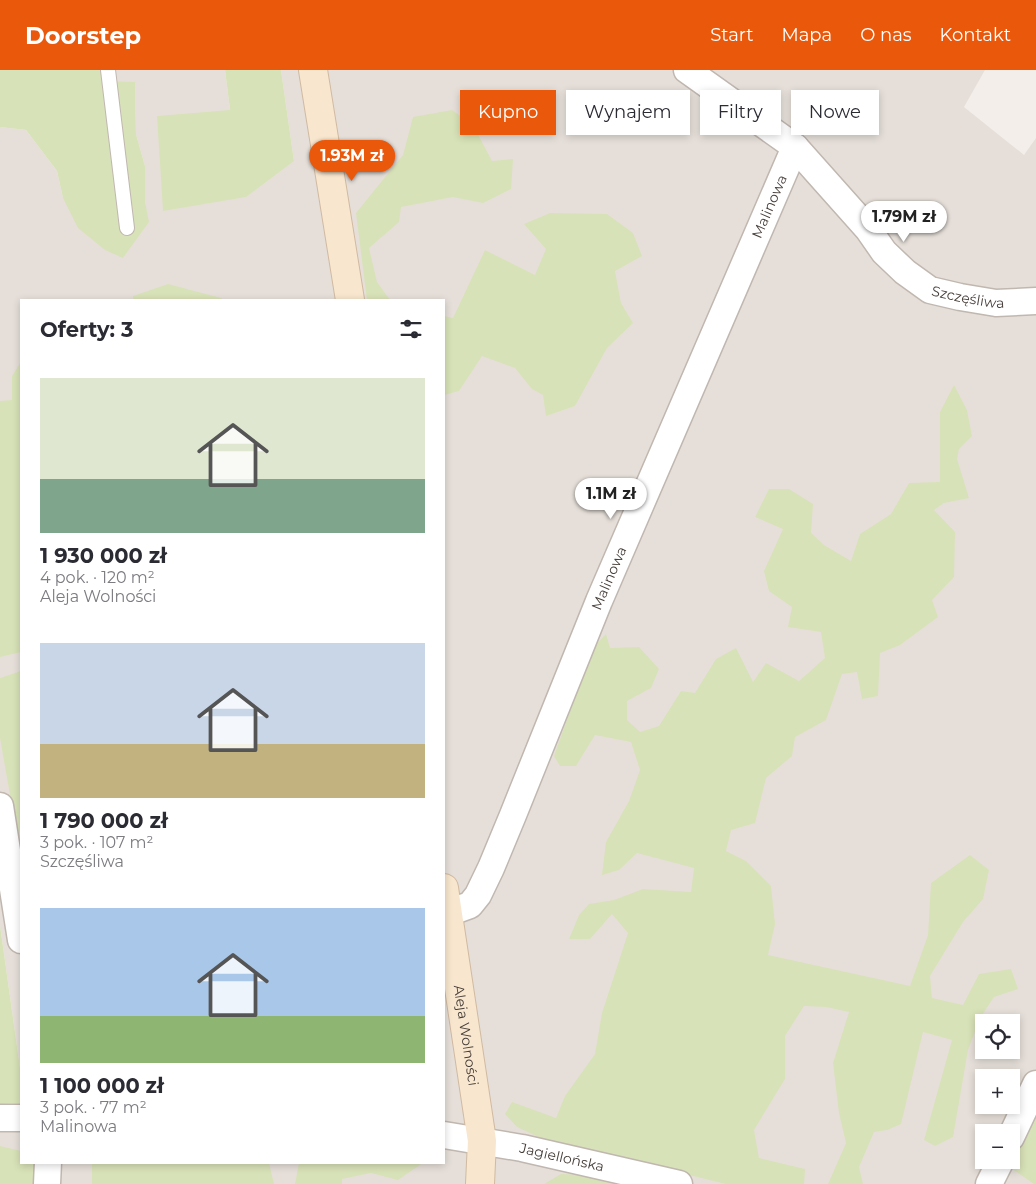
<!DOCTYPE html>
<html lang="pl">
<meta charset="utf-8">
<style>
:root{--surface:#fff;--page:#f2f2f3;--text:#2b2b33;--muted:#7c7c81;--accent:#ea580c}
body{margin:0;font-family:Montserrat,sans-serif;background:var(--page);color:var(--text);height:100vh;display:flex;flex-direction:column;font-size:19px;white-space:nowrap}
*{box-sizing:border-box;margin:0}
p{font-size:16px;color:var(--muted)}
.icon{flex:none;width:28px;height:28px;fill:none;stroke:currentColor;stroke-width:2;stroke-linecap:round;stroke-linejoin:round}
.map{position:relative;flex:1;overflow:hidden}
.side{position:absolute;left:20px;top:229px;width:425px;height:865px;display:flex;flex-direction:column;background:var(--surface);border-radius:0px;box-shadow:0 2px 8px #0003}
.side>*{flex:none}
.guide{position:absolute;left:460px;top:20px;width:475px;height:45px;display:flex;gap:10px}
.controls{position:absolute;left:975px;top:944px;display:grid;gap:10px}
.controls a{display:grid;place-items:center;width:45px;height:45px;border-radius:0px;background:var(--surface);box-shadow:0 2px 8px #0003;font-size:25px}
.price{position:absolute;translate:-50% -42px;padding:0 11px;border-radius:18px;background:#fff;color:#222;font-size:16px;line-height:32px;filter:drop-shadow(0 1px 2px #0008)}
.price::after{content:'';position:absolute;left:50%;top:30px;width:15px;height:11px;margin-left:-8px;background:inherit;clip-path:polygon(0 0,100% 0,50% 100%)}
.price.selected{background:var(--accent);color:#fff}
ul{padding:0;list-style:none}
li{display:grid;align-content:center;gap:10px;height:265px;padding:0 20px}
li span{display:grid;place-items:center;height:155px;border-radius:0px;color:#555}
li>.icon{margin-inline-start:auto}
span .icon{width:90px;height:90px;fill:#fffc;stroke-width:1}
li b{font-size:21px}
h2{display:flex;justify-content:space-between;align-items:center;height:60px;padding:0 20px;font-size:21px}
.pill{padding:0 18px;border-radius:0px;background:var(--surface);box-shadow:0 2px 8px #0003;font-size:18px;line-height:45px}
.pill.selected{background:var(--accent);color:#fff}
header{display:flex;align-items:center;gap:30px;box-sizing:border-box;height:70px;padding:0 25px;background:var(--accent);color:#fff}
header strong{font-size:24px}
nav{display:flex;gap:28px;margin-inline-start:auto;font-size:18px}
.map>svg:first-child{display:block}
.residential{fill:#e6dfd9;fill-rule:evenodd}
.green{fill:#d8e2b8}
.lines{fill:none;stroke-linecap:round;stroke-linejoin:round}
.lane-casing{stroke:#c0b7b0;stroke-width:16}
.street-casing{stroke:#c0b7b0;stroke-width:29}
.secondary-casing{stroke:#d0baa1;stroke-width:30}
.lane{stroke:#fff;stroke-width:14}
.street{stroke:#fff;stroke-width:26}
.secondary{stroke:#f8e6ce;stroke-width:28}
.labels{text-anchor:middle;dominant-baseline:central;stroke-width:4.5;stroke-linejoin:round;paint-order:stroke}
.street-label{font-size:14px;fill:#463e39;stroke:#fff}
</style>
<header>
<strong>Doorstep</strong>
<nav><a>Start</a><a>Mapa</a><a>O nas</a><a>Kontakt</a></nav>
</header>
<div class="map">
<svg width="1036" height="1114" viewBox="0 0 1036 1114">
<rect width="100%" height="100%" fill="#f3eeea"/>
<path class="residential" d="M109 0H225L230 40 294 91 281 0H985L964 37 1024 85 1036 68V1114H0V1034L21 1033V1092H444V230H21V1005L0 855V57L26 60 57 101 63 128 148 152 145 131V96L136 64 135 13 104 11ZM984 952H1011V980H984ZM984 1008H1011V1035H984ZM984 1062H1011V1090H984Z"/>
<path class="green" d="M0 0H109L105 11 135 12 136 64 145 96V131L149 152 123 188 105 180 78 158 63 128 57 101 26 60 0 57Z
M225 0H281L294 91 246 127 163 141 157 46 230 40Z
M452 40 473 55 492 91 513 89 511 119 483 133 453 127 401 137 399 152 369 178 377 212 390 230H367L356 143 403 85 413 47Z
M550 143 607 144 633 163 642 186 615 201 621 233 633 253 607 278 575 336 546 346 543 325 532 319 515 298 482 286 459 321 444 325V246L453 248 485 180 535 205 546 179 524 154Z
M168 214 221 228 223 230H133V226Z
M21 292V582L0 587V331L12 330V306Z
M954 315 967 340 972 366 959 379 957 389 969 428 944 433 934 440 955 462 954 507 932 530 938 547 900 575 880 583 878 626 862 629 857 602 842 604 826 650 795 667 792 686 766 708 755 753 731 760 726 781 746 791 771 816 775 854 768 885 910 916 928 865 931 813 970 785 989 800 983 829 963 852 930 906 932 928 963 935 979 904 1011 899 1018 919 994 927 980 948 968 980 953 1067 935 1076 924 1070 952 970 923 962 901 1054 887 1060 874 1062 859 1097 863 1114H828L846 1073 839 1043 833 993 849 942 826 937 804 936 785 966V1009L754 1060 759 1088 805 1099 804 1114H726L545 1070 517 1057 505 1044 512 1032 556 1048 565 1026 595 984 602 943 628 863 612 844 590 869H569L579 845 589 834 614 830 643 819 691 822 694 798 637 783 619 800 602 805 606 772 629 731 640 700 631 672 595 665 576 696H560L554 686 592 579 606 564 610 578 639 577 659 599 651 618 627 631V650L640 662 659 656 681 621 695 623 716 589 736 578 753 612 766 593 799 611 825 588 821 562 788 557 792 537 769 521 764 501 783 459 755 447 769 419H789L813 434 811 463 824 475 851 491 860 464 891 444 909 413 940 412V342Z
M21 601V787L0 668V608Z
M0 855 21 1005V1033L0 1034Z
M1036 1039V1114H1034L1008 1096Z
M0 1076 21 1081V1092L35 1093 34 1114H0Z
M424 1092 398 1110 371 1103 342 1109V1114H295L299 1093Z
M92 1093H269L274 1114H92Z
M561 1104 587 1105 625 1114H544Z"/>
<g class="lines">
<g class="lane-casing">
<path id="lane" d="M108 0 127 158"/>
</g>
<g class="street-casing">
<g id="street">
<path id="s1" d="M687 0 795 77 868 159 884 182 905 202 930 220 960 227 996 233 1036 231"/>
<path d="M0 736 21 870"/>
<path id="s2" d="M448 843 470 835 478 825 491 798 513 745 599 531 795 77"/>
<path d="M0 1048H21"/>
<path id="s3" d="M444 1065 522 1078 679 1114"/>
<path d="M1011 1067 1036 1014"/>
<path d="M47 1114 48 1092"/>
<path d="M989 1114 1001 1090"/>
</g>
</g>
<g class="secondary-casing">
<g id="secondary">
<path d="M313 0 350 230"/>
<path id="s4" d="M444 818 482 1071 480 1114"/>
</g>
</g>
<use href="#lane" class="lane"/>
<use href="#street" class="street"/>
<use href="#secondary" class="secondary"/>
</g>
<g class="labels">
<g class="street-label">
<text stroke="none"><textPath href="#s2" startOffset="784">Malinowa</textPath></text>
<text stroke="none"><textPath href="#s1" startOffset="369">Szczęśliwa</textPath></text>
<text stroke="none"><textPath href="#s2" startOffset="379">Malinowa</textPath></text>
<text stroke="none"><textPath href="#s4" startOffset="149">Aleja Wolności</textPath></text>
<text stroke="none"><textPath href="#s3" startOffset="120">Jagiellońska</textPath></text>
</g>
</g>
</svg>
<div class="controls">
<a><svg class="icon" aria-label="locate" viewBox="0 0 24 24"><circle cx="12" cy="12" r="6"/><path d="M12 2v4M12 18v4M2 12h4M18 12h4"/></svg></a>
<a>+</a>
<a>−</a>
</div>
<b class="price selected" style="left:352px;top:112px">1.93M zł</b>
<b class="price" style="left:904px;top:173px">1.79M zł</b>
<b class="price" style="left:611px;top:450px">1.1M zł</b>
<div class="guide">
<a class="pill selected">Kupno</a>
<a class="pill">Wynajem</a>
<a class="pill">Filtry</a>
<a class="pill">Nowe</a>
</div>
<section class="side">
<h2>Oferty: 3<svg class="icon" aria-label="filters" viewBox="0 0 24 24"><path d="M4 7h16M4 17h16"/><circle cx="9" cy="7" r="2"/><circle cx="15" cy="17" r="2"/></svg></h2>
<ul>
<li><span style="background:linear-gradient(#dfe7d0 65%,#7fa58c 0)"><svg class="icon" aria-label="home" viewBox="0 0 24 24"><path d="M3 11l9-7 9 7M6 9v11h12V9"/></svg></span><div><b>1 930 000 zł</b><p>4 pok. · 120 m²</p><p>Aleja Wolności</p></div></li>
<li><span style="background:linear-gradient(#c9d6e8 65%,#c2b280 0)"><svg class="icon" aria-label="home" viewBox="0 0 24 24"><path d="M3 11l9-7 9 7M6 9v11h12V9"/></svg></span><div><b>1 790 000 zł</b><p>3 pok. · 107 m²</p><p>Szczęśliwa</p></div></li>
<li><span style="background:linear-gradient(#a9c7e8 70%,#8fb573 0)"><svg class="icon" aria-label="home" viewBox="0 0 24 24"><path d="M3 11l9-7 9 7M6 9v11h12V9"/></svg></span><div><b>1 100 000 zł</b><p>3 pok. · 77 m²</p><p>Malinowa</p></div></li>
</ul>
</section>
</div>
